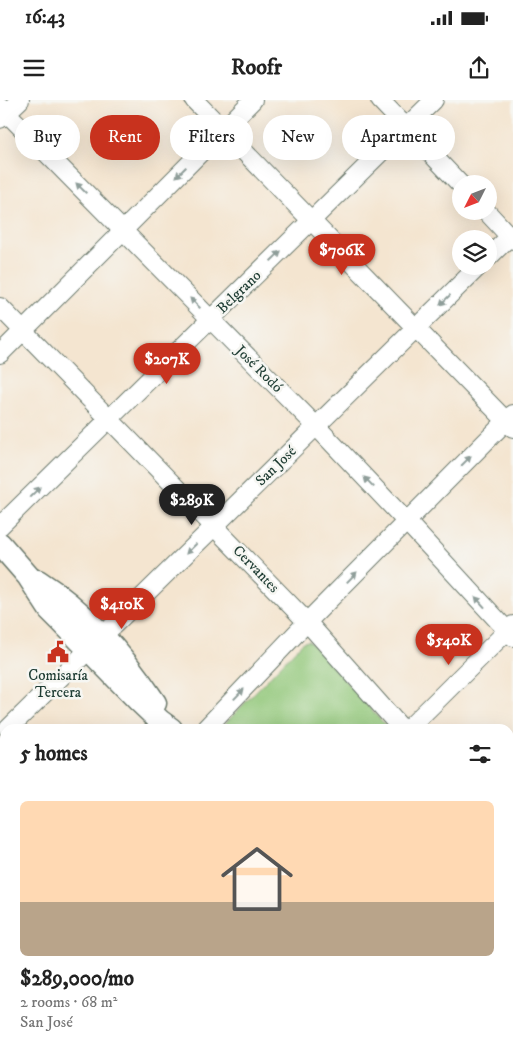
<!DOCTYPE html>
<meta charset="utf-8">
<style>
:root{--surface:#fff;--page:#f6f6f6;--text:#222;--muted:#767676;--line:#e0e0e0;--accent:#c8321e}
body{margin:0;font-family:"IM FELL DW Pica",serif;background:var(--page);color:var(--text);height:100vh;display:flex;flex-direction:column;font-size:19px;white-space:nowrap}
*{box-sizing:border-box;margin:0}
p{font-size:16px;color:var(--muted)}
.icon{flex:none;width:28px;height:28px;fill:none;stroke:currentColor;stroke-width:2;stroke-linecap:round;stroke-linejoin:round}
.map{position:relative;flex:1;overflow:hidden}
.details{position:absolute;left:0px;top:624px;width:514px;height:336px;display:flex;flex-direction:column;background:var(--surface);border-radius:15px 15px 0 0;box-shadow:0 5px 20px #0002}
.details>*{flex:none}
.hud{position:absolute;left:15px;top:15px;width:484px;height:45px;display:flex;gap:10px}
.needle{width:32px;rotate:228deg}
.fabs{position:absolute;left:452px;top:75px;display:grid;gap:10px}
.fabs a{display:grid;place-items:center;width:45px;height:45px;border-radius:50%;background:var(--surface);box-shadow:0 5px 20px #0002;font-size:25px}
.price{position:absolute;translate:-50% -42px;padding:0 11px;border-radius:18px;background:var(--accent);color:#fff;font-size:16px;line-height:32px;filter:drop-shadow(0 1px 2px #0008)}
.price::after{content:'';position:absolute;left:50%;top:30px;width:15px;height:11px;margin-left:-8px;background:inherit;clip-path:polygon(0 0,100% 0,50% 100%)}
.price.active{background:#222;color:#fff}
ul{padding:0;list-style:none}
li{display:grid;align-content:center;gap:10px;height:265px;padding:0 20px}
li+li{border-top:1px solid var(--line)}
li span{display:grid;place-items:center;height:155px;border-radius:8px;color:#555}
li>.icon{margin-inline-start:auto}
span .icon{width:90px;height:90px;fill:#fffc;stroke-width:1}
li b{font-size:21px}
h2{display:flex;justify-content:space-between;align-items:center;height:60px;padding:0 20px;font-size:21px}
.pill{padding:0 18px;border-radius:22px;background:var(--surface);box-shadow:0 5px 20px #0002;font-size:18px;line-height:45px}
.pill.active{background:var(--accent);color:#fff}
.status{display:flex;justify-content:space-between;align-items:center;height:35px;padding:0 25px;background:var(--surface);direction:ltr}
.status svg{height:14px;fill:currentColor}
header{display:flex;justify-content:space-between;align-items:center;height:65px;padding:0 20px;background:var(--surface);font-size:22px;font-weight:700}
.map>svg:first-child{display:block}
.green{fill:#92c779;stroke:#588256}
.lines{fill:none;stroke-linecap:round;stroke-linejoin:round}
.minor-casing{stroke:#6a786b;stroke-width:20}
.major-casing{stroke:#6a786b;stroke-width:25}
.minor{stroke:#fff;stroke-width:18}
.major{stroke:#fff;stroke-width:22}
.oneway{fill:#8f9e9a}
.labels{text-anchor:middle;dominant-baseline:central;stroke-width:5;stroke-linejoin:round;paint-order:stroke}
.street-label{font-size:15px;fill:#1f3d34;stroke:#f6f6f2}
.poi-label{font-size:15px;fill:#1f3d34;stroke:#f6f6f2}
</style>
<div class="status"><b>16:43</b><svg viewBox="0 0 49 12"><path d="M0 12V9h3v3zM5 12V6h3v6zM10 12V3h3v9zM15 12V0h3v12zM26 1h20v11H26zM47 4h2v5h-2z"/></svg></div>
<header><svg class="icon" aria-label="menu" viewBox="0 0 24 24"><path d="M4 6h16M4 12h16M4 18h16"/></svg>Roofr<svg class="icon" aria-label="share" viewBox="0 0 24 24"><path d="M12 15V3M7 8l5-5 5 5M5 13v7h14v-7"/></svg></header>
<div class="map">
<svg width="513" height="959" viewBox="0 0 513 959">
<rect width="100%" height="100%" fill="#f6f6f2"/>
<filter id="ink" filterUnits="userSpaceOnUse"><feTurbulence type="fractalNoise" baseFrequency=".02" numOctaves="2"/><feDisplacementMap in="SourceGraphic" scale="10" xChannelSelector="R" yChannelSelector="G"/><feConvolveMatrix kernelMatrix="1 2 1 2 8 2 1 2 1" color-interpolation-filters="sRGB"/></filter>
<filter id="wash" filterUnits="userSpaceOnUse"><feTurbulence type="fractalNoise" baseFrequency=".0096" numOctaves="4" result="noise"/><feDisplacementMap in="SourceGraphic" scale="20" xChannelSelector="R" yChannelSelector="G"/><feGaussianBlur stdDeviation="1.12" result="paint"/><feColorMatrix in="noise" values="0 0 0 0 0 0 0 0 0 0 0 0 0 0 0 0 0 1.4 0 .05"/><feComposite in="paint" operator="in"/></filter>
<g filter="url(#wash)">
<rect width="100%" height="100%" fill="#f4e5d0"/>
<path class="green" d="M309 541 389 629H220L303 542Z"/>
</g>
<g filter="url(#ink)">
<g class="lines">
<g class="minor-casing">
<path id="minor" d="M194 0 513 328
M380 0 461 85
M0 6 316 326 406 421 513 537
M0 19 20 0
M486 111 513 140
M489 157 513 133
M0 207 307 522 402 629
M0 254 253 0
M0 426 434 0
M8 629 479 166
M205 629 307 522 513 314
M408 629 513 525
M509 674 513 669
M0 677 5 682
M509 741 513 745
M509 819 513 814
M0 831 5 826
M0 907 5 912
M509 948 513 942
M51 955 55 959
M263 955 267 959
M79 959 83 955
M231 959 235 955
M309 959 313 955"/>
</g>
<g class="major-casing">
<path id="major" d="M0 444 28 476 50 510 61 521 139 601 160 621 171 629
M38 481C85 511 124 556 155 603
M490 955 494 959"/>
</g>
<use href="#minor" class="minor"/>
<use href="#major" class="major"/>
</g>
<defs><path id="oneway-solid" d="M-6-.8H1V-3.2L6.5 0L1 3.2V.8H-6Z" transform="scale(1.25)"/></defs>
<g class="oneway">
<use href="#oneway-solid" transform="translate(181 72) rotate(135)"/>
<use href="#oneway-solid" transform="translate(81 88) rotate(-135)"/>
<use href="#oneway-solid" transform="translate(276 156) rotate(-44)"/>
<use href="#oneway-solid" transform="translate(445 200) rotate(136)"/>
<use href="#oneway-solid" transform="translate(195 203) rotate(-135)"/>
<use href="#oneway-solid" transform="translate(466 361) rotate(-45)"/>
<use href="#oneway-solid" transform="translate(369 382) rotate(-134)"/>
<use href="#oneway-solid" transform="translate(35 392) rotate(-44)"/>
<use href="#oneway-solid" transform="translate(191 449) rotate(136)"/>
<use href="#oneway-solid" transform="translate(352 477) rotate(-46)"/>
<use href="#oneway-solid" transform="translate(480 502) rotate(-132)"/>
<use href="#oneway-solid" transform="translate(239 594) rotate(-46)"/>
</g>
</g>
<defs>
<g id="civic-bare" transform="scale(1.725)"><path d="M-.6-6.5H3V-4.5H.6V-3L4-1V1h2V6H-6V1h2V-1L-.6-3ZM-1.2 2.5V6h2.4V2.5Z" fill="#c8321e" stroke="#f6f6f2" stroke-width="2.5" paint-order="stroke"/></g>
</defs>
<g fill-rule="evenodd">
<use href="#civic-bare" x="58" y="552"/>
</g>
<g class="labels">
<g class="street-label">
<text transform="translate(239 192) rotate(-44)">Belgrano</text>
<text transform="translate(259 269) rotate(45)">José Rodó</text>
<text transform="translate(276 366) rotate(-44)">San José</text>
<text transform="translate(256 469) rotate(46)">Cervantes</text>
</g>
<g class="poi-label">
<text x="58" y="575">Comisaría<tspan x="58" dy="17">Tercera</tspan></text>
</g>
</g>
</svg>
<div class="fabs">
<a><svg class="needle" viewBox="-14 -14 28 28"><path d="M0-13l5 13h-10z" fill="#e53935"/><path d="M0 13l5-13h-10z" fill="#767676"/></svg></a>
<a><svg class="icon" aria-label="layers" viewBox="0 0 24 24"><path d="M12 4l9 5-9 5-9-5zM3 14l9 5 9-5"/></svg></a>
</div>
<b class="price" style="left:342px;top:176px">$706K</b>
<b class="price" style="left:167px;top:285px">$207K</b>
<b class="price active" style="left:192px;top:426px">$289K</b>
<b class="price" style="left:122px;top:530px">$410K</b>
<b class="price" style="left:449px;top:566px">$540K</b>
<div class="hud">
<a class="pill">Buy</a>
<a class="pill active">Rent</a>
<a class="pill">Filters</a>
<a class="pill">New</a>
<a class="pill">Apartment</a>
</div>
<section class="details">
<h2>5 homes<svg class="icon" aria-label="filters" viewBox="0 0 24 24"><path d="M4 7h16M4 17h16"/><circle cx="9" cy="7" r="2"/><circle cx="15" cy="17" r="2"/></svg></h2>
<ul>
<li><span style="background:linear-gradient(#ffd9b3 65%,#b9a48a 0)"><svg class="icon" aria-label="home" viewBox="0 0 24 24"><path d="M3 11l9-7 9 7M6 9v11h12V9"/></svg></span><div><b>$289,000/mo</b><p>2 rooms · 68 m²</p><p>San José</p></div></li>
</ul>
</section>
</div>
